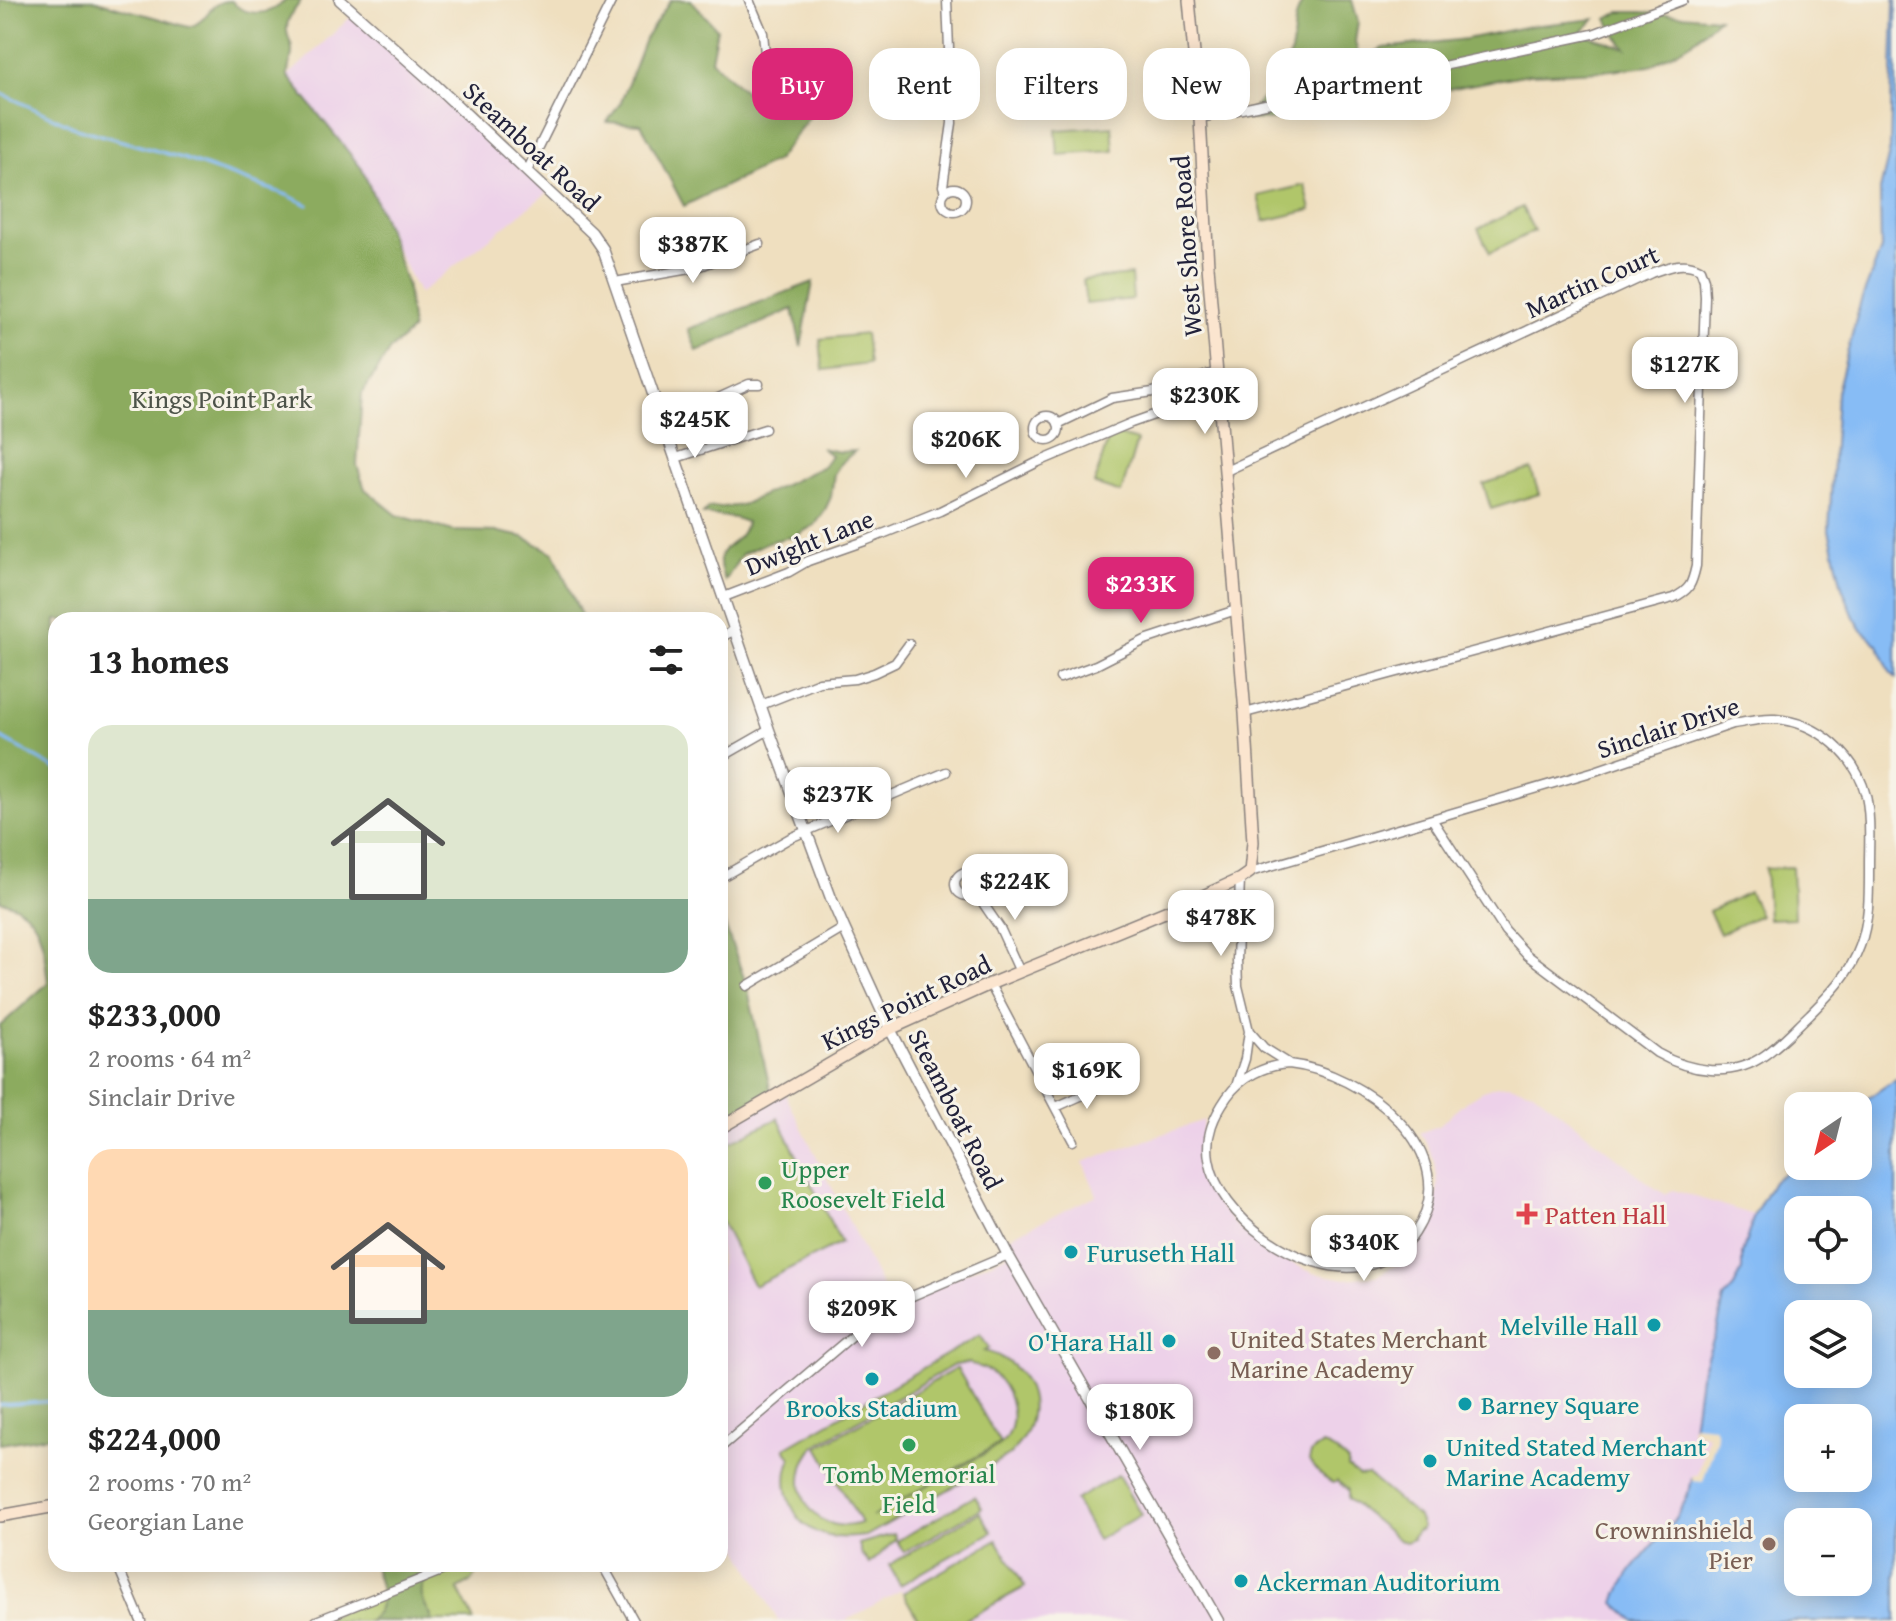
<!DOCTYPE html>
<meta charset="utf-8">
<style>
:root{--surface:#fff;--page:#f6f6f6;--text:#222;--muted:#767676;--accent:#db2777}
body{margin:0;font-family:"Gentium Book Plus",serif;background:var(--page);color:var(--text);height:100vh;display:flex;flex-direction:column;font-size:30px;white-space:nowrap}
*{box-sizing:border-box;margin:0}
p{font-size:26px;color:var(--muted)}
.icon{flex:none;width:44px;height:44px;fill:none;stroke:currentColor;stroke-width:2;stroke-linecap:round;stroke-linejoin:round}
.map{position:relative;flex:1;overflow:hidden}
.side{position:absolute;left:48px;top:612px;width:680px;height:960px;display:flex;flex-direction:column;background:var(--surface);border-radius:24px;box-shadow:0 4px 20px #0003}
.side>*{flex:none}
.banner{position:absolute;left:752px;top:48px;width:760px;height:72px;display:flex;gap:16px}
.needle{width:52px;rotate:215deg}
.fabs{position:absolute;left:1784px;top:1092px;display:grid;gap:16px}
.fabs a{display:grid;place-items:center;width:88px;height:88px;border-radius:16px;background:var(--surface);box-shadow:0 4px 20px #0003;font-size:40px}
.price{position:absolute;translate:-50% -68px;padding:0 18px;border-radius:16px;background:#fff;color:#222;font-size:26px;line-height:52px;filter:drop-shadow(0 2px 4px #0008)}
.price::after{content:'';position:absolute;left:50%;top:48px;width:24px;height:18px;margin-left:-12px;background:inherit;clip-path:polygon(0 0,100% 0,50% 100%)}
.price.active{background:var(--accent);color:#fff}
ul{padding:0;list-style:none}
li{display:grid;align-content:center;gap:16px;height:424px;padding:0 40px}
li span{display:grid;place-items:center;height:248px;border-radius:24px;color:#555}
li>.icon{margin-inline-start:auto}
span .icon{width:144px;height:144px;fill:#fffc;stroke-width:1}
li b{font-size:34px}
h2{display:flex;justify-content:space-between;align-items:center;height:96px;padding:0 40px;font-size:34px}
.tag{padding:0 28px;border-radius:24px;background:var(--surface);box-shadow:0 4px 20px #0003;font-size:28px;line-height:72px}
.tag.active{background:var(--accent);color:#fff}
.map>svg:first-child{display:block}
.built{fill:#edd1e9}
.green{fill:#b0c66a;stroke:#697452;stroke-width:2;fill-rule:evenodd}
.forest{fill:#8cab5e;stroke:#57664c;stroke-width:2}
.water{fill:#87bcf5;stroke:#546f98;stroke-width:2;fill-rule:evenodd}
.pier{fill:#efdfbf}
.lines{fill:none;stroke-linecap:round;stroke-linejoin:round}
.stream{stroke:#87bcf5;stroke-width:3}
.minor-casing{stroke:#88807d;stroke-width:11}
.tertiary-casing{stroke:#88807d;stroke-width:13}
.secondary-casing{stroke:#88807d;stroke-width:14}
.minor{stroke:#fff;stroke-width:8}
.tertiary{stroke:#fff;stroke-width:10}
.secondary{stroke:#fbe5cf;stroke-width:11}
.leisure-dot{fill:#2e9e5b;stroke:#f7f3e8;stroke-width:3}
.health-dot{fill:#e0444e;stroke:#f7f3e8;stroke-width:3}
.culture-dot{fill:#0f9aa8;stroke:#f7f3e8;stroke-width:3}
.education-dot{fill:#8d6e63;stroke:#f7f3e8;stroke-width:3}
.labels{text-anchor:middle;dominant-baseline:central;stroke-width:6;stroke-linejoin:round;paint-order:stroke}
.street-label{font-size:26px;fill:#22223b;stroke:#f7f3e8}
.park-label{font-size:26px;fill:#4d5349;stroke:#f7f3e8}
.leisure-label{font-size:26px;fill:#27864d;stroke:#f7f3e8;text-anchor:start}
.health-label{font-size:26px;fill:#be3a42;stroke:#f7f3e8;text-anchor:start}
.culture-label{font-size:26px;fill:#0d838f;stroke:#f7f3e8;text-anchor:start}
.education-label{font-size:26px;fill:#785e54;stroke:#f7f3e8;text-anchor:start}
</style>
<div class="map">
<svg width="1896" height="1621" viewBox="0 0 1896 1621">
<rect width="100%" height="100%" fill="#f7f3e8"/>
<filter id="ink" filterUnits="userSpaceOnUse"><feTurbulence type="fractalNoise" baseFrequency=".0125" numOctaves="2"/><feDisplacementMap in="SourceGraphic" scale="16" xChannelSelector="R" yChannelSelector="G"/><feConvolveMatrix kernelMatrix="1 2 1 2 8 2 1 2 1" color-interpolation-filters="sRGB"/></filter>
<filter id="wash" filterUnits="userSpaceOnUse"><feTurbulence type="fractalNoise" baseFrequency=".006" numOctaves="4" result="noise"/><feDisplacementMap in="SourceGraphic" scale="32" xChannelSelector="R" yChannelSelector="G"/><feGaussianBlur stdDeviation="1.8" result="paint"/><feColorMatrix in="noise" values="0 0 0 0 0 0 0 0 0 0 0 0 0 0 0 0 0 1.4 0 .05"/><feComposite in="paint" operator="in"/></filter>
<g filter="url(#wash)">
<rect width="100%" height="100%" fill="#efdfbf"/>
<path class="built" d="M355 13 548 192 419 294 393 243 362 169 288 76Z
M1509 1085 1533 1091 1655 1188 1665 1194 1673 1190 1754 1215 1742 1254V1270L1734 1287 1724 1298 1693 1427 1711 1434 1798 1582 1814 1621H919L901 1590 845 1621H778L720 1513V1128L783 1090 891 1305 1007 1255 1009 1237 1097 1195 1083 1162 1204 1120 1199 1149 1203 1176 1215 1201 1235 1224 1265 1250 1313 1273 1345 1279 1376 1276 1400 1263 1411 1253 1428 1229 1435 1207 1438 1184 1435 1162 1424 1138 1419 1133 1438 1126 1469 1099 1483 1091 1497 1086Z"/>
<path class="green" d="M1106 52 1110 97 1082 99 1078 54Z
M1112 126 1114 151 1058 155 1056 130Z
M1305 185 1311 210 1264 221 1258 196Z
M1522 207 1534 231 1490 253 1478 229Z
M1131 275 1133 299 1086 304 1083 280Z
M865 334 869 364 823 370 820 339Z
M1110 433 1137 441 1121 493 1094 484Z
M1531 469 1539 494 1491 509 1483 484Z
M1792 867 1794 918 1768 919 1765 868Z
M1749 892 1760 915 1720 934 1709 911Z
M778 1118 841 1243 754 1286 720 1219V1147Z
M980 1335 989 1348 984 1351C1021 1360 1042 1396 1026 1432 1023 1439 1016 1447 1011 1454L866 1536C851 1538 836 1539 821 1534 791 1523 779 1485 791 1458L785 1448ZM969 1363C976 1366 986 1368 992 1373 1010 1387 1019 1417 1007 1437 1004 1440 1001 1443 998 1446L872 1517 1000 1443 957 1368 818 1447 861 1523C812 1539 781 1482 816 1445L954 1365Z
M1322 1445C1332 1446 1340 1455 1348 1462V1468L1359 1476 1368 1475 1418 1517 1422 1527 1420 1531 1418 1530 1412 1538 1413 1539 1406 1542 1399 1540 1348 1499V1490L1337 1481 1334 1483C1324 1480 1316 1470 1309 1461 1310 1453 1314 1448 1322 1445Z
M1118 1475 1141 1515 1097 1540 1075 1500Z
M975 1496 982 1508 904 1552 897 1541Z
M980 1512 992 1532 900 1585 889 1565Z
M894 1534 896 1539 870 1564 862 1555 859 1544Z
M997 1540 1025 1587 963 1621H919L903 1593Z
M459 1564H474L477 1574 471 1582 458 1589 474 1621H316Z"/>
<path class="forest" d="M0 0H93L189 27C212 20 206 0 232 1 242 14 261 16 275 8 280 6 283 1 287 0 291 0 296 0 301 0 296 10 286 17 287 30 287 37 292 43 292 50 293 59 287 67 288 76L362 169 387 227 407 286 412 330 390 350 362 394 357 465 365 489 397 515 453 531 499 532 523 537 554 553 583 620H56V1435L0 1444V1026L48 983C43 946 44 910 0 901Z
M671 0H691L717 29 711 60 767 112 809 117 776 161 684 206 641 124 607 122 621 102 645 39Z
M1304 0H1352L1358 21 1355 42 1360 60 1383 48 1466 39 1530 26 1595 19 1581 33 1626 48 1615 34 1607 19 1619 12H1642L1719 18 1691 43 1650 66 1602 71 1529 74 1280 120 1243 119C1260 100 1281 81 1290 56 1296 38 1291 18 1304 0Z
M813 282 801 347 793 309 697 351 688 329Z
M821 448 840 452 855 451 841 463 834 474 831 497 824 512 815 525 795 536 768 542 742 554 725 581C707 540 741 551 746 522L735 518 703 514 708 508C721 506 731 508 744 504L824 466 831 455Z
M720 912 747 986 772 1097 720 1127Z
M373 1564H459C441 1571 413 1577 424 1603 427 1609 431 1614 433 1621H369C389 1604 380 1585 373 1564Z"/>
<path class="water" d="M1894 0H1896V678L1890 672 1878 645 1862 630 1854 617 1842 587 1829 530 1837 392 1860 304 1881 249 1880 190 1890 149Z
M1896 1079V1621H1635L1615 1603C1628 1557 1684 1529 1692 1479H1699L1710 1434 1693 1428 1700 1376 1717 1330 1724 1298 1734 1287 1742 1270V1254L1754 1215 1773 1181 1798 1163V1166H1858V1108L1865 1100ZM1798 1210H1858V1270H1798ZM1798 1314H1858V1374H1798ZM1798 1418H1858V1478H1798ZM1798 1522H1858V1582H1798Z"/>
<path class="pier" d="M1694 1424 1714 1426 1716 1431 1717 1437 1703 1482 1692 1481 1693 1475H1698L1708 1435 1690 1430Z"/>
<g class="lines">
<path class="stream" d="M0 93 76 128 182 158 287 195 308 205
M0 737 56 769
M0 1405 56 1401"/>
</g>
</g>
<g filter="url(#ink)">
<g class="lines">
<g class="minor-casing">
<path id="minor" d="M749 0 763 33 766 63
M1200 118 1593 34 1683 0
M527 171 612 0
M942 200a12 12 0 1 1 24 0a12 12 0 1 1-24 0Z
M945 192 943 186 952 123 947 0
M615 282 695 268 760 244
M1035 428a12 12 0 1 1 24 0a12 12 0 1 1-24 0Z
M664 423 749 384H759
M1058 424 1112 398 1153 392 1217 372
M676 458 765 429
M1226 471 1651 273C1668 267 1683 260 1700 269L1704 280 1705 297 1696 566C1692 584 1690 590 1673 598L1245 713
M724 597 789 572 808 561 865 541 940 511 1036 463 1131 423 1219 392
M720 638 735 630
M1060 678 1096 665 1145 640 1236 610
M761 705 819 682 855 679 874 673 895 663 909 644
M720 758 769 730
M955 884a12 12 0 1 1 24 0a12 12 0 1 1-24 0Z
M1250 872 1432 819 1505 931 1527 955 1657 1053C1690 1072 1732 1079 1765 1055 1782 1043 1795 1028 1810 1014 1830 994 1850 974 1860 946 1870 919 1869 891 1869 863 1869 841 1871 818 1866 796 1856 755 1818 722 1775 719 1761 718 1747 722 1733 724L1595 771 1432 819
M720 878 790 838 946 772
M976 893 1000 928 1020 972
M990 984 1073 1141
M747 986 844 928
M1249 1031 1264 1048 1288 1063
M1289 1064C1362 1072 1468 1152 1415 1233 1403 1252 1382 1264 1360 1267 1302 1275 1218 1218 1209 1159 1205 1135 1214 1116 1227 1097 1241 1077 1265 1065 1289 1064Z
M1237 1083 1245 1059 1249 1031 1238 986 1237 960 1240 879
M1056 1107 1105 1085
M720 1448 879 1313 891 1305 1008 1255
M117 1564 141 1621
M602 1564 634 1621
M316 1621 459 1564"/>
</g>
<g class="tertiary-casing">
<path id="tertiary" d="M340 0 429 79 592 233 603 249 769 730 831 898 844 928 890 1029 1008 1255 1218 1621"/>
</g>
<g class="secondary-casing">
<path id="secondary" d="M720 1128 890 1029 990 984 1194 900 1240 879 1250 872 1253 842 1245 713 1208 266 1200 118 1189 0
M0 1516 56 1506"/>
</g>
<use href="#minor" class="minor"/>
<use href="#tertiary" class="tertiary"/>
<use href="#secondary" class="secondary"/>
</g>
</g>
<g class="leisure-dot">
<circle cx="765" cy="1183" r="8"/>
<circle cx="909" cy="1445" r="8"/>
</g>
<path class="health-dot" d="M1523 1202h8v8h8v8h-8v8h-8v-8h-8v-8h8z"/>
<g class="culture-dot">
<circle cx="1071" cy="1252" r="8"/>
<circle cx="1654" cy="1325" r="8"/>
<circle cx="1169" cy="1341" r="8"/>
<circle cx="872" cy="1379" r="8"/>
<circle cx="1465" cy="1404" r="8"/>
<circle cx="1430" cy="1461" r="8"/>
<circle cx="1241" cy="1581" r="8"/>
</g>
<g class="education-dot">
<circle cx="1214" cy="1353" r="8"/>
<circle cx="1769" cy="1544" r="8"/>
</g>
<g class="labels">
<g class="street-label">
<text transform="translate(532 146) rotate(43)">Steamboat Road</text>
<text transform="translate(1186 246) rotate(-94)">West Shore Road</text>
<text transform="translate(1592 281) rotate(-24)">Martin Court</text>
<text transform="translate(809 542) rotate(-22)">Dwight Lane</text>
<text transform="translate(1668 727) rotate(-18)">Sinclair Drive</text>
<text transform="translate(906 1002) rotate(-26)">Kings Point Road</text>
<text transform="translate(956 1109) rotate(63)">Steamboat Road</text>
</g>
<g class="park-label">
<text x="222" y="398">Kings Point Park</text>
</g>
<g class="leisure-label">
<text x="781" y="1168">Upper<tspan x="781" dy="30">Roosevelt Field</tspan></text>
<text x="909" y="1473" text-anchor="middle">Tomb Memorial<tspan x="909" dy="30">Field</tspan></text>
</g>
<g class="health-label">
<text x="1545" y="1214">Patten Hall</text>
</g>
<g class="culture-label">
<text x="1087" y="1252">Furuseth Hall</text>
<text x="1638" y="1325" text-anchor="end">Melville Hall</text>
<text x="1153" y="1341" text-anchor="end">O'Hara Hall</text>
<text x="1481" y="1404">Barney Square</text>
<text x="872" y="1407" text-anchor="middle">Brooks Stadium</text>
<text x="1446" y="1446">United Stated Merchant<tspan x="1446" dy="30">Marine Academy</tspan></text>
<text x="1257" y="1581">Ackerman Auditorium</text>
</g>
<g class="education-label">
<text x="1230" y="1338">United States Merchant<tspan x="1230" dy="30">Marine Academy</tspan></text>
<text x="1753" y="1529" text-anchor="end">Crowninshield<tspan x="1753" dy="30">Pier</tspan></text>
</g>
</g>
</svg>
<div class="fabs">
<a><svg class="needle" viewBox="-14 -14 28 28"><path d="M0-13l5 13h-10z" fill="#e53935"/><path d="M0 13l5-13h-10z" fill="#767676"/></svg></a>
<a><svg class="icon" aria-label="locate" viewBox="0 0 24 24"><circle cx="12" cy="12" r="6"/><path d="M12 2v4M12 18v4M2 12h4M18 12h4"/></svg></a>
<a><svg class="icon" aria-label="layers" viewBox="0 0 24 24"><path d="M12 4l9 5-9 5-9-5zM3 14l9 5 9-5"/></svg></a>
<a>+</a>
<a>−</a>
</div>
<b class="price" style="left:693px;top:285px">$387K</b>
<b class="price" style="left:1685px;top:405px">$127K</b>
<b class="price" style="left:1205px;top:436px">$230K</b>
<b class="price" style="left:695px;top:460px">$245K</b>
<b class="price" style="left:966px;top:480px">$206K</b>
<b class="price active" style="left:1141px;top:625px">$233K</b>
<b class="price" style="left:838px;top:835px">$237K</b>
<b class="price" style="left:1015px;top:922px">$224K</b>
<b class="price" style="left:1221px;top:958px">$478K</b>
<b class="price" style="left:1087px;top:1111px">$169K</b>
<b class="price" style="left:1364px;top:1283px">$340K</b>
<b class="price" style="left:862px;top:1349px">$209K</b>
<b class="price" style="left:1140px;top:1452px">$180K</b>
<div class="banner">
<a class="tag active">Buy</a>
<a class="tag">Rent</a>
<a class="tag">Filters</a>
<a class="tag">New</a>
<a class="tag">Apartment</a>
</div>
<section class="side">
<h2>13 homes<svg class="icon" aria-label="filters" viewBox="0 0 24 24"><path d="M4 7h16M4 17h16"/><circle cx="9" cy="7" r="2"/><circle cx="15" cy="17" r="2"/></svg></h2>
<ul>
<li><span style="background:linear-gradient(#dfe7d0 70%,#7fa58c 0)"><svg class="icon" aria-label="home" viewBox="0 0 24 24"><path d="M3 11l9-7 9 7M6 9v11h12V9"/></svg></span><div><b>$233,000</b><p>2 rooms · 64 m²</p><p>Sinclair Drive</p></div></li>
<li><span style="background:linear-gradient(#ffd9b3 65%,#7fa58c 0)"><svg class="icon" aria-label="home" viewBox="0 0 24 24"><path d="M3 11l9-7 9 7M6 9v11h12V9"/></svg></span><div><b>$224,000</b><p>2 rooms · 70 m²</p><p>Georgian Lane</p></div></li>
</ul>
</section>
</div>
